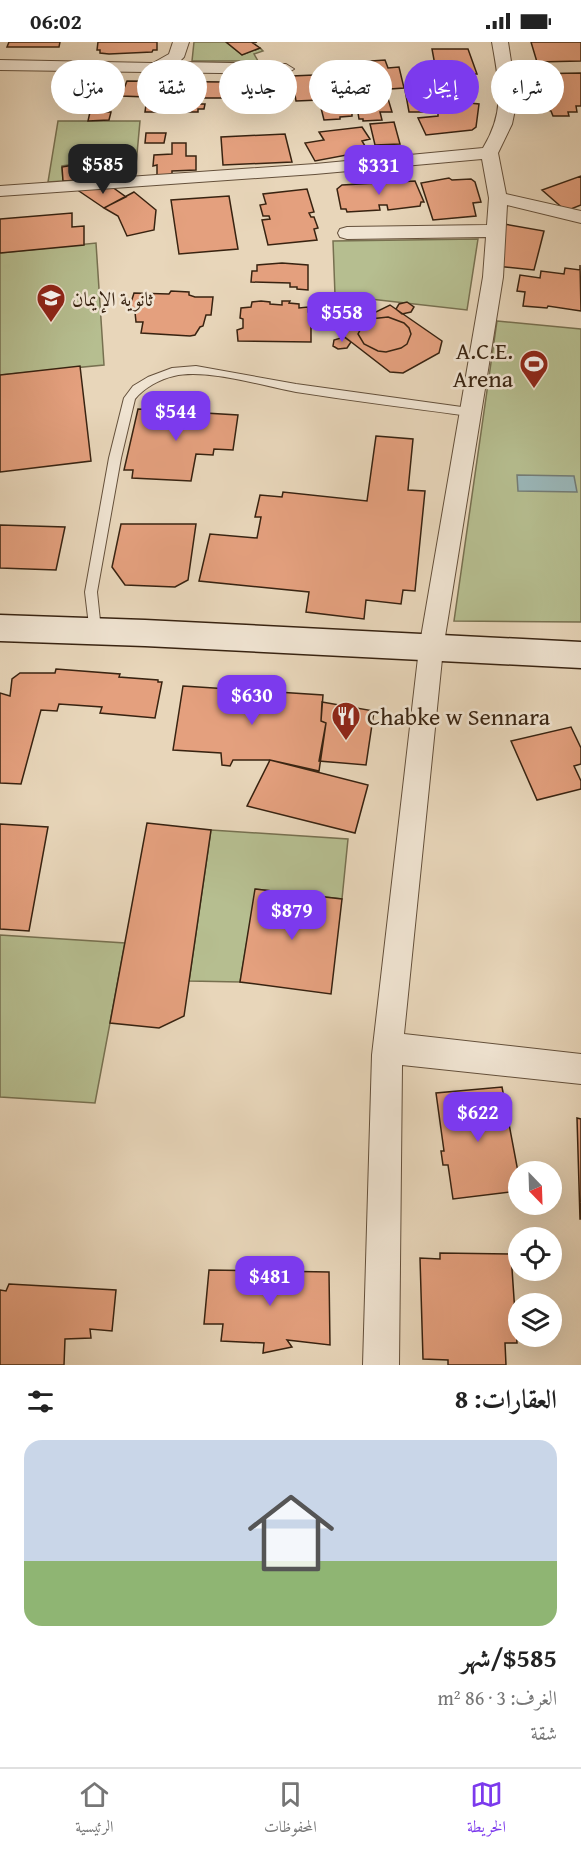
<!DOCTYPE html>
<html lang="ar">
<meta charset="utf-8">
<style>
:root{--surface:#fff;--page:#f6f6f6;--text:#222;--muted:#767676;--line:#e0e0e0;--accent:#7c3aed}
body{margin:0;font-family:"Gentium Book Plus",Amiri,serif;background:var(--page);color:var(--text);direction:rtl;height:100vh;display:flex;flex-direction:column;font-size:22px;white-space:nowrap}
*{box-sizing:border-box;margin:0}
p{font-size:20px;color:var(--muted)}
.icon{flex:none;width:33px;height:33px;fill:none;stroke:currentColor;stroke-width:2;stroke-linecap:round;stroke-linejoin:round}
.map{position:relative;height:1323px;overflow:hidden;direction:ltr}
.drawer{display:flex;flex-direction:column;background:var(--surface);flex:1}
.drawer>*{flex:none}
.guide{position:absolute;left:18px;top:18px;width:546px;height:54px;direction:rtl;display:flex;gap:12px}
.needle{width:39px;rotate:157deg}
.buttons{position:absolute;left:508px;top:1119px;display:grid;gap:12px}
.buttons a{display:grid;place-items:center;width:54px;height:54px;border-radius:50%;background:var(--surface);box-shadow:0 6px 24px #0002;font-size:30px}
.price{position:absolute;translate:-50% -51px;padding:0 14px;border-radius:12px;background:var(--accent);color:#fff;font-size:20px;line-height:39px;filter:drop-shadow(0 2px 3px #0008)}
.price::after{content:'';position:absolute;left:50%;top:36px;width:18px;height:14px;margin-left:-9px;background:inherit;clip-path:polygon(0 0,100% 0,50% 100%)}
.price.current{background:#222;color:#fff}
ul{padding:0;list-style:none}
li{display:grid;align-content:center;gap:12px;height:318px;padding:0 24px}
li span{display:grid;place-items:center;height:186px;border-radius:18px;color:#555}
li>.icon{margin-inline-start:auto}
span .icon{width:108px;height:108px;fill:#fffc;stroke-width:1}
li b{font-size:26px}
h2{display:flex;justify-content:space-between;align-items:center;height:72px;padding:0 24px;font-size:26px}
.tag{padding:0 21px;border-radius:27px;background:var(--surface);box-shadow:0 6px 24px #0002;font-size:21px;line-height:54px}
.tag.current{background:var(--accent);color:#fff}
.status{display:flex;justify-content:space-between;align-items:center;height:42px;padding:0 30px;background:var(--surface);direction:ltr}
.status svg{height:16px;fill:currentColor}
.tabs{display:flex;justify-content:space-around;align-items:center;height:84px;border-top:2px solid var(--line);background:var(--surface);font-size:16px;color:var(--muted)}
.tabs a{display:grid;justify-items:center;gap:3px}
.tabs .current{color:var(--accent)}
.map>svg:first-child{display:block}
.green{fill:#b6be90;stroke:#777050;stroke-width:1.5}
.water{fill:#9ab7b9;stroke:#737c76;stroke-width:1.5}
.building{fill:#e4a07e;stroke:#382311;stroke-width:1.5}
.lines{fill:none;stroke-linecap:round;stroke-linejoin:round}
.lane-casing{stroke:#64503b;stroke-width:2}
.street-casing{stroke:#64503b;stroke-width:2}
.secondary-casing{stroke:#382311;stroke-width:3}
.lane{fill:#f0e4d2;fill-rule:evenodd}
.street{fill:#f0e4d2;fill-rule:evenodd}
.secondary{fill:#f0e4d2;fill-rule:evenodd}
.labels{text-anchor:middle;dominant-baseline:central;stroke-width:5;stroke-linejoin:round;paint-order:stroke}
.far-poi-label{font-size:20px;fill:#382311;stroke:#f0e4d2;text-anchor:start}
.poi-label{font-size:24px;fill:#382311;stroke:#f0e4d2;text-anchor:end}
</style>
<div class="status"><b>06:02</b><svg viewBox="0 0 49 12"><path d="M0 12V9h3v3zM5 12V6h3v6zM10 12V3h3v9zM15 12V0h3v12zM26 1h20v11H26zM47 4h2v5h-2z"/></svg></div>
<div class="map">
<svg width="581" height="1323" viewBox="0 0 581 1323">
<rect width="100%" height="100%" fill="#e8d6ba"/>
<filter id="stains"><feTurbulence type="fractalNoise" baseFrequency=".00333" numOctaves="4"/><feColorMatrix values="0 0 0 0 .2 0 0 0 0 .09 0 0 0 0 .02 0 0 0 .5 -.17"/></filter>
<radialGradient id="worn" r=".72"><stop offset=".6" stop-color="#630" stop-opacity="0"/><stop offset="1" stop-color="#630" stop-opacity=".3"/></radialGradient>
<path class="green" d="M194 0H226L242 13 260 6 263 9 254 12 258 19H192Z
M58 79H140L135 134 120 136 109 118 122 115 118 106 90 111 91 120 62 124 63 139 48 140Z
M478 197 467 268 335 253 333 199Z
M96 201 104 323 0 333V211Z
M497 279 581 287V580L454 579Z
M211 788 348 797 342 857 256 847 240 940 189 939Z
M0 893 125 901 95 1061 0 1055Z"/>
<path class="water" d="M517 433 574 434 577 450 518 449Z"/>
<path class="building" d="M9 0H60L59 5H7Z
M98 0H157V8H153L152 10 109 12 100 11V8H97Z
M226 0H257L253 1 260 6 242 13Z
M531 0H581V19L537 20Z
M432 7H468L477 32H475L476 38 472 37 473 44 439 45Z
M385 18 388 26 399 25 404 46 347 50 342 21Z
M581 31V64H576L577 70H568L569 74H553L551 69 534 63 526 32Z
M314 33 319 58 296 59 292 34Z
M127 39 224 40 222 56H201L200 62H205L204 67H198V70H145L147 55 121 54Z
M436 47 438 56 421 57 423 70H409L405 48Z
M386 50 392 70H380L382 78 363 79V77H359L358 71H352V74L340 75V77L324 78 320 62 331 61 330 53Z
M449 59 479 62 476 85 472 88 426 93 418 76 438 74V67H450Z
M90 70H111L109 78 88 79Z
M394 80 400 102 375 103 370 82Z
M362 85 370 97 362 99 368 109 315 119 305 101 324 98 319 90Z
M146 91H166L164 101H145Z
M285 92 292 120 223 123 221 95Z
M172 101H186V114H196V128L172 129V133H157V123L153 124 154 113 172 112Z
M118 106 122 116 109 118 120 136 63 139 62 125 91 120 89 111Z
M581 134V163L566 169 542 148Z
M449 136 452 138 471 137 475 140 481 160 473 161 476 174 433 178 421 141Z
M415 139 424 160H421L420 164 388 168 387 163H379L380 168 347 170 346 167H341L337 147 342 143Z
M108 142 126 155 104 166 76 147Z
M307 147 314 170 309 171 311 175H314L318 186 314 187 317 198 268 203 262 178 270 177 269 174H263L260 163 266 162 263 152Z
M134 150 156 168 154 188 127 194 118 174 104 166Z
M229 154 238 207 179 212 171 158Z
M72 171V185L84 184V203L0 211V177Z
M504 182 544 189 534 228 496 224Z
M282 221 308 223V248L297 247V245H290V241L251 240 252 229H257V223Z
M580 223 581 269 548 264 547 266 523 264 525 250 517 249 520 233 540 236 541 229 564 232 565 226 580 228Z
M171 249 189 250V253L195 255H213L211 273H206L203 284 200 285 195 293 190 294 141 291 143 280H136L135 270H128L134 251 169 252Z
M261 259 270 260V262L282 263V259H290L289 261 299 262V266L308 265V270H311V300L238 299 237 288 243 286V277L240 276 241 266 251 265 252 260Z
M407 260 414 265 411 270 402 272 396 267 399 262Z
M390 263 442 299 439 311 403 331 390 330 337 289Z
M388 275 404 281 409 286 411 292 407 302 401 306 386 310 378 309 364 302 358 292 364 281 370 277Z
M344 295 351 300 347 306 338 307 333 304 334 298Z
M80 324 91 419 0 430V333Z
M138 367 238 373 233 408 214 407 213 413 196 412 191 439 132 436 133 428H124Z
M376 394 413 397 408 448 425 449 415 549 403 548 401 562 366 558 364 577 306 570 309 550 199 539 210 492 257 496 261 475H255L260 453 282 455 283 450 367 459Z
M121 482H196L188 538 175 545 125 543 112 525Z
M0 483 65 485 56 528 0 526Z
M56 627 120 632 119 635 158 638V640H162L155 676 100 671 102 665 59 662 57 669 41 668 21 742 0 741V651L10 654 12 637 20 631H55Z
M183 644 323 653 321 679 326 681 319 729 270 718H233L230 724 222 723 221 711 173 708Z
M322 660 374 669 366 723 319 719 326 681 321 679Z
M571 685 581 706V722L574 724 581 739V747L537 758 511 699Z
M270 718 368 743 355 791 247 764Z
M147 781 211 788 184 974 159 986 110 981Z
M0 782 48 785 29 889 0 887Z
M255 847 342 857 331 952 240 940Z
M502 1045 519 1135V1149L453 1157 448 1123H443L441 1109H444L436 1051Z
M577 1076 581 1077V1177H580Z
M440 1211 511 1212 517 1301H505L506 1323H448V1318L423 1317 420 1216 440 1217Z
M209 1228 329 1230 330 1303 287 1298 292 1305 263 1311 264 1301 221 1299 223 1282H204Z
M9 1242 116 1248 112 1289 90 1287 91 1296 65 1297 64 1323H0V1248L6 1249Z"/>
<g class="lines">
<g class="lane-casing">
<path id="lane" d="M196 324 296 342 469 366 475 370 469 374C411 366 354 359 296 350 263 344 206 326 174 334 160 337 144 346 135 357L121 416 97 550 101 588 100 592H90L85 550 109 416 124 356 133 344 148 335 172 326Z"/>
</g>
<g class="street-casing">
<path id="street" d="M173 0H189L184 15 179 20 286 22 294 27 286 32 0 28V18L153 21 169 12Z
M492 0H508L517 58 512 82 498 111 506 152 581 169V181L507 163 503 235 443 607 404 992 581 1012V1042L402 1023 399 1323H363L372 1013 419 607 483 235 486 195 347 197 340 195 338 191 340 187 347 185 487 183 489 156 482 117 315 132 0 154V144L315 122 483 106C506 68 499 41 492 0Z"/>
</g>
<g class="secondary-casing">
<path id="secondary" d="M0 573 145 578 581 600V626L145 604 0 599Z"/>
</g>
<use href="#lane" class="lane"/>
<use href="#street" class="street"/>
<use href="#secondary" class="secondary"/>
</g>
<defs>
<g id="school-pin" transform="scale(1.5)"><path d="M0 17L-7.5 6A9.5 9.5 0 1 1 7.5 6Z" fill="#8f2418" stroke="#f0e4d2"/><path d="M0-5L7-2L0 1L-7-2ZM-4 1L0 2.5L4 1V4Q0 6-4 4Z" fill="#fff"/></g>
<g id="stadium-pin" transform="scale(1.5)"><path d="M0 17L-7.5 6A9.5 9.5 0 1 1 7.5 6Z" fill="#8f2418" stroke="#f0e4d2"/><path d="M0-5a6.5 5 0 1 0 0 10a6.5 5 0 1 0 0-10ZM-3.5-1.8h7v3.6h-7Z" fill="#fff"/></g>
<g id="restaurant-pin" transform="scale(1.5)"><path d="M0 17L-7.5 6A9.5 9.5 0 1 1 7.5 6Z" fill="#8f2418" stroke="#f0e4d2"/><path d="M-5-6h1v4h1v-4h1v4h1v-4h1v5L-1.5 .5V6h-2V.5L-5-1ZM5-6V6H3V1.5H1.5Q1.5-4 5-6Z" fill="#fff"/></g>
</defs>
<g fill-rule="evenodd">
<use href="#school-pin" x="51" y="256"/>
<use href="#stadium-pin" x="534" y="322"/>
<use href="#restaurant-pin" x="346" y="674"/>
</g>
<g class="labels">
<g class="far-poi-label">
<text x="72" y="256">ثانوية الإيمان</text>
</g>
<g class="poi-label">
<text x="513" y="308">A.C.E.<tspan x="513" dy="28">Arena</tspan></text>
<text x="367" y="674" text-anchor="start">Chabke w Sennara</text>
</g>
</g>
<rect width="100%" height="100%" filter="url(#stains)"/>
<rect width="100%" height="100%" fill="url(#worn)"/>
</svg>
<div class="buttons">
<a><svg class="needle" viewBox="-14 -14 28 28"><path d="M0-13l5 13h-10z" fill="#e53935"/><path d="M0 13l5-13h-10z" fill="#767676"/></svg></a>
<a><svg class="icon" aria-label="locate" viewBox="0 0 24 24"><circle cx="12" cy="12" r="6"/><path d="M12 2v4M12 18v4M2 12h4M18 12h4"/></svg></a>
<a><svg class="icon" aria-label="layers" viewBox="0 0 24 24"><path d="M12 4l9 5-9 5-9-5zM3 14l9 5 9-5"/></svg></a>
</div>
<b class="price current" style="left:103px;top:153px">$585</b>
<b class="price" style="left:379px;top:154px">$331</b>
<b class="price" style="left:342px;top:301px">$558</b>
<b class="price" style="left:176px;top:400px">$544</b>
<b class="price" style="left:252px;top:684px">$630</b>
<b class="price" style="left:292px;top:899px">$879</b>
<b class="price" style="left:478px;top:1101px">$622</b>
<b class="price" style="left:270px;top:1265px">$481</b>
<div class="guide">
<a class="tag">شراء</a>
<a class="tag current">إيجار</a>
<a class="tag">تصفية</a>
<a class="tag">جديد</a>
<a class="tag">شقة</a>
<a class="tag">منزل</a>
</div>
</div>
<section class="drawer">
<h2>العقارات: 8<svg class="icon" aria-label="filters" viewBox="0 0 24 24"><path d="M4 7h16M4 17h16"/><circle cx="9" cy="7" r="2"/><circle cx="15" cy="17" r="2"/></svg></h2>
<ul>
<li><span style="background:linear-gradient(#c9d6e8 65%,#8fb573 0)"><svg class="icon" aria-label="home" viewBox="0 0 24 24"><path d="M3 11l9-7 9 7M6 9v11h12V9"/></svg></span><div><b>$585/شهر</b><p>الغرف: 3 · 86 m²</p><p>شقة</p></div></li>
</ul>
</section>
<nav class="tabs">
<a class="current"><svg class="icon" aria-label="map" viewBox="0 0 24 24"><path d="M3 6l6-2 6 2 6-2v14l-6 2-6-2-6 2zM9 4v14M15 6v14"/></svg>الخريطة</a>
<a><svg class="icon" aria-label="saved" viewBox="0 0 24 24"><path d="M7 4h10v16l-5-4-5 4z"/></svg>المحفوظات</a>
<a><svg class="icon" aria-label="home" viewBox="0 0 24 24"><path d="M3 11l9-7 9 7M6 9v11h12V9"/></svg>الرئيسية</a>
</nav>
